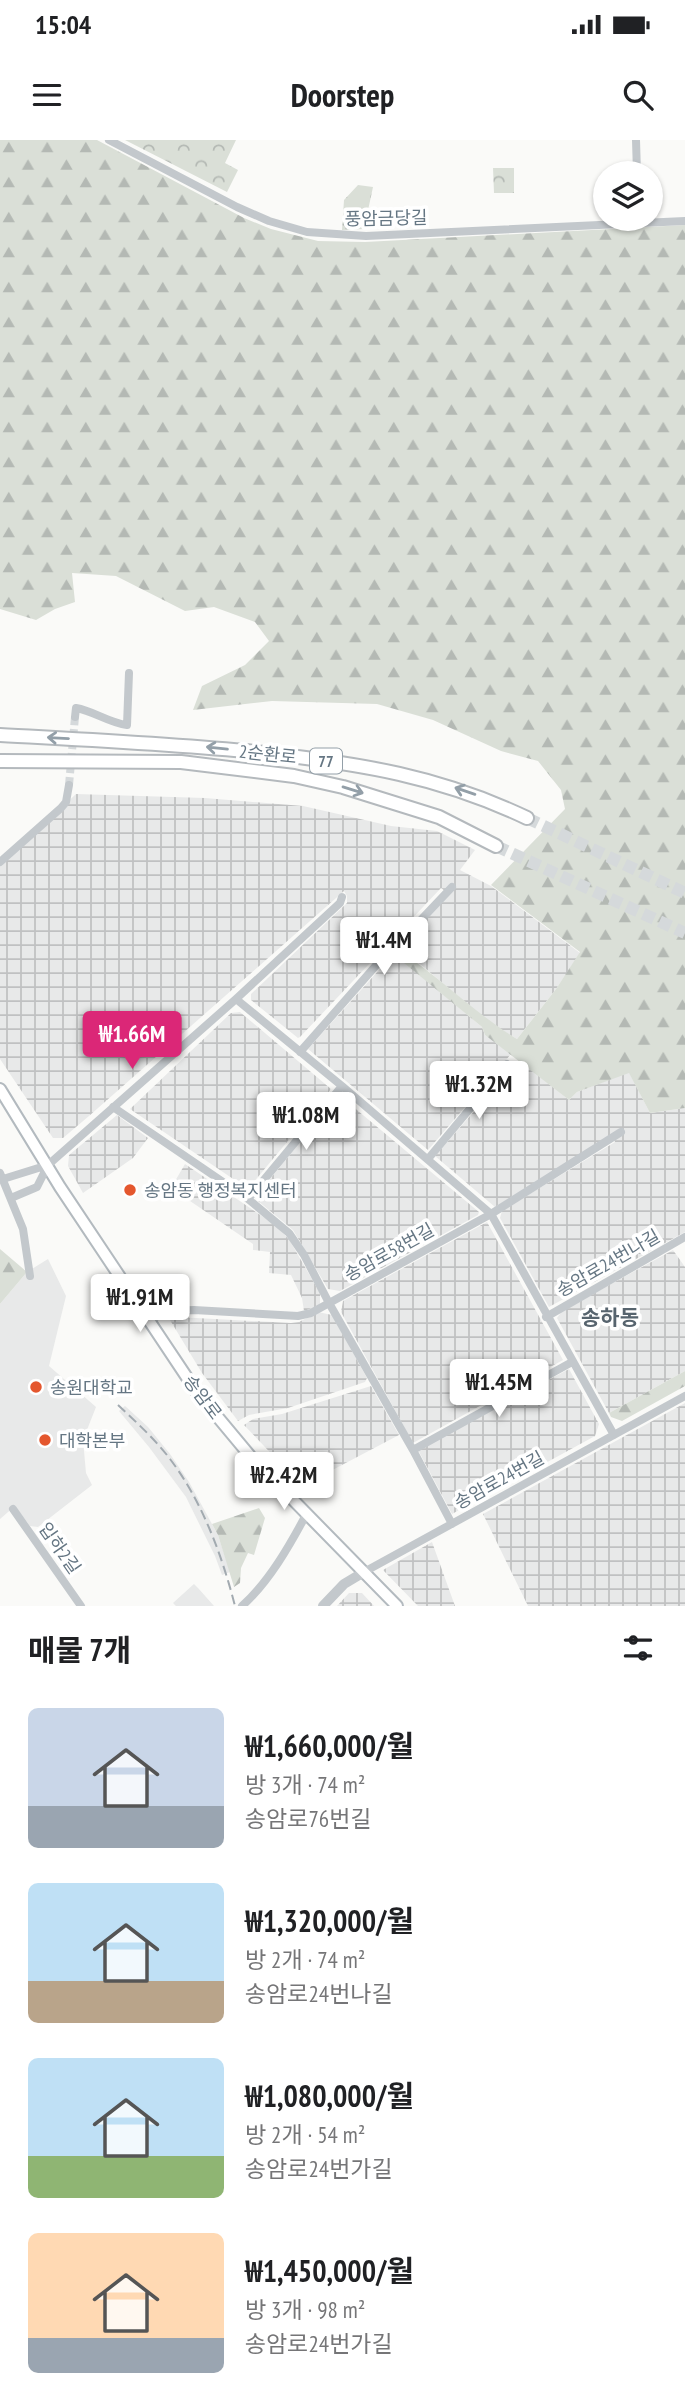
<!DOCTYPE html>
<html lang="ko">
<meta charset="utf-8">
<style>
:root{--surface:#fff;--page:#f6f6f6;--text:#202124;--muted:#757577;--accent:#db2777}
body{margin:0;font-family:"PT Sans Narrow","Noto Sans KR",sans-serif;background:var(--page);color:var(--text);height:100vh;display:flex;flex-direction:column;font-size:26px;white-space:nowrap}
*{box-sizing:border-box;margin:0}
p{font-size:23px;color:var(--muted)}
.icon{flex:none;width:38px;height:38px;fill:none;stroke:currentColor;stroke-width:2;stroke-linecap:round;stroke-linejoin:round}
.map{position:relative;height:1466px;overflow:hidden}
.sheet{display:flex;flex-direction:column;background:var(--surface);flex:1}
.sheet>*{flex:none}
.tools{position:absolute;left:593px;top:21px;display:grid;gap:14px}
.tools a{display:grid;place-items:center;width:70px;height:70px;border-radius:50%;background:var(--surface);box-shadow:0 2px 5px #0004;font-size:35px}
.price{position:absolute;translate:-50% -60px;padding:0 16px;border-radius:7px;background:#fff;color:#222;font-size:23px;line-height:46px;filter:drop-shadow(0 2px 4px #0008)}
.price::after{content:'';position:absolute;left:50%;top:42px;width:21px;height:16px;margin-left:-10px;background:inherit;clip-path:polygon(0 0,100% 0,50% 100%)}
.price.active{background:var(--accent);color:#fff}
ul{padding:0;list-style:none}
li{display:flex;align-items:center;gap:21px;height:175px;padding:0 28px}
li span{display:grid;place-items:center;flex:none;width:196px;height:140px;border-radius:10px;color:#555}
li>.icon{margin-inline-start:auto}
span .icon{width:84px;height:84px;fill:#fffc;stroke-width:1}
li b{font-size:30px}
h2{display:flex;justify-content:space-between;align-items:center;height:84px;padding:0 28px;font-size:30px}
.status{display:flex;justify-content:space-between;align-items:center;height:49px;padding:0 35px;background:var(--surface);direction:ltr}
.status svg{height:19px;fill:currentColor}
header{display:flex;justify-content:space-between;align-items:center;height:91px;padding:0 28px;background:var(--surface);font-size:32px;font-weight:700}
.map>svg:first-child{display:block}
.built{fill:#e8e9e9}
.industrial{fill:url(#industrial-grid)}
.forest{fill:url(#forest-firs)}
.park{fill:url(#park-crowns)}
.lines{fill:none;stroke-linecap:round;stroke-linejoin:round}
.minor-tunnel{stroke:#d5d9db;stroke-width:8;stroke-dasharray:8 4;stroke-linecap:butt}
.trunk-tunnel{stroke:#d5d9db;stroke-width:12;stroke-dasharray:12 6;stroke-linecap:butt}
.secondary-casing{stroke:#b3babf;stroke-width:14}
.trunk-casing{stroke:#b4b9bd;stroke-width:16}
.minor{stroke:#c3c8cc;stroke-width:8}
.tertiary{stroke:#c3c8cc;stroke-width:10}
.secondary{stroke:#fff;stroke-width:10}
.trunk{stroke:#fff;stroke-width:12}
.rail{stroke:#a2aab0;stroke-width:2;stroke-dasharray:10 5;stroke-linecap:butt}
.oneway{stroke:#939fa8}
.poi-dot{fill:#e4572e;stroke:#fff;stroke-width:2.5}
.labels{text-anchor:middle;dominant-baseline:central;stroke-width:7;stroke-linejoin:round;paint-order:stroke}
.shield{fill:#fff;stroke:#939fa8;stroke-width:2}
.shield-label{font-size:16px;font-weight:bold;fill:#657683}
.street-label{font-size:18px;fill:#657683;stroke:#fff}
.poi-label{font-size:18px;fill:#657683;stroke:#fff;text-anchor:start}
.quarter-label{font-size:21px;font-weight:bold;fill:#57646e;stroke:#fff}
</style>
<div class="status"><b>15:04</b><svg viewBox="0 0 49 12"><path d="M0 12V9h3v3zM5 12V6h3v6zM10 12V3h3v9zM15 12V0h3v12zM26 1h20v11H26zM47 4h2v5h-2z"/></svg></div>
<header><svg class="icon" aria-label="menu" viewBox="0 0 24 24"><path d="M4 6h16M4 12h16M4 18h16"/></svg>Doorstep<svg class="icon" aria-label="search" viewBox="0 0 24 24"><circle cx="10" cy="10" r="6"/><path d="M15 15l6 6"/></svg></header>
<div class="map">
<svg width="685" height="1466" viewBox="0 0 685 1466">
<defs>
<pattern id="industrial-grid" width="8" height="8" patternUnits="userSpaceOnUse" patternTransform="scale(1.75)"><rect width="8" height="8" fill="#e8e9e9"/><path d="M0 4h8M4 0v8" fill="none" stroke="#c0c1c2"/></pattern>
<pattern id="forest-firs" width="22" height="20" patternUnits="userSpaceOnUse" patternTransform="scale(1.75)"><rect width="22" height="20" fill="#dadfd7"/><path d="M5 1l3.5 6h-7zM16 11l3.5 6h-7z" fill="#b4b9b4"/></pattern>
<pattern id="park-crowns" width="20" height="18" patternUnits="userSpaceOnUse" patternTransform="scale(1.75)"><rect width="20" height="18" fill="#dadfd7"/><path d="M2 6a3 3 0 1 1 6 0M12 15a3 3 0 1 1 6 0" fill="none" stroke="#b4b9b4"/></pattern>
</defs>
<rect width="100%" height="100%" fill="#fafaf8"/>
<path class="built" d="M48 1119 66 1156 49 1226 96 1267 83 1300 86 1333 92 1345 38 1387 30 1386 15 1366 0 1379V1164L27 1132Z
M125 1266 148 1287 170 1314 189 1342 218 1395 230 1432 222 1435 215 1416 186 1357 149 1307 119 1271Z
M194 1444 198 1448 214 1466H176L173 1463Z"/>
<path class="industrial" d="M76 654 205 658 303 666 391 686 437 691 475 710 460 730 491 746 580 813 556 849 517 899 490 883 420 824 404 813 398 817 482 887 485 895 511 914 428 1010 308 909 448 753 441 748 300 897 298 898 251 860V854L347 763V756L344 751 89 976 63 998H53L0 919V725Z
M240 872 331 949 253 1043 245 1047 130 969 231 873Z
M519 920 569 960 577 952 629 932 650 973 685 968V1092L549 1167 500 1078 502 1071 615 1002 612 995 495 1067 435 1016Z
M339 955 479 1072 478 1075 340 1151 328 1149 293 1090 258 1061 261 1050Z
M117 975 148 998 133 1018 83 1053 68 1026 69 1015Z
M185 1024 278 1087 290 1101 320 1153V1165L304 1171 302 1158 291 1135 269 1133 270 1112 253 1110V1104L171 1048Z
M487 1082 563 1220 413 1303 341 1172 343 1161Z
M673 1110 685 1127V1231L609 1273 557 1178 562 1171Z
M318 1172 332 1175 367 1238 365 1242 288 1268 249 1275 238 1281 202 1233 170 1180 172 1177 196 1178 291 1183 299 1182Z
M569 1229 599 1284 595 1296 452 1374 418 1310Z
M371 1246 399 1295 302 1346 244 1285 253 1279 282 1274Z
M685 1263V1466H528L483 1374Z
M432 1402 455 1466H418L383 1430Z
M349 1453H362L374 1466H337Z"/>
<path class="forest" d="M0 0H97L244 78 271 89 318 101 365 102 685 85V968L650 973 629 933 577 952 569 960 485 895 482 887 398 818 403 813C443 840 476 874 517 899L556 849 580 812 491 745 565 669 561 650 538 621 501 611 433 580 377 564 272 561 193 570 202 546 245 525 269 501 255 482 214 467 185 471 116 436 72 433 75 462 55 469 36 480 0 469Z
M0 1109 27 1132 0 1164Z
M685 1231V1246L622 1281 611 1277 609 1273Z
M259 1368 265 1378 254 1415 248 1413 241 1428 240 1443 234 1447 218 1395 212 1384Z"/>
<path class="park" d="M125 0H236L225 23 238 30 227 52Z
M493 28H514V53H494Z
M358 45 373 47 364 89 342 90 344 60Z"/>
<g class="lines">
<path class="minor-tunnel" d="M69 645 75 577"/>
<path class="trunk-tunnel" d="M527 678 685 753
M496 706 685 793"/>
<g class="secondary-casing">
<path id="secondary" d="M0 949 60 1047 196 1251 251 1317 397 1466"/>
</g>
<g class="trunk-casing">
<path id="trunk" d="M0 595C89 600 177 604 265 613 361 624 439 636 527 678
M0 621 181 622 294 636 343 647 439 677 496 706"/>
</g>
<path class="minor" d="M109 0 237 67 269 81 307 92 366 96 685 81
M636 0 637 33
M75 577 76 568C94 571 109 583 127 585L129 533
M0 722 61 668 66 662 69 645
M236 859 342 946 491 1074 614 1295
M300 912 387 813 399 803 452 747
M113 967 248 1059 289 1093 304 1115 329 1163 413 1310 452 1384
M428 1019 507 924
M0 1033 23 1089 30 1136
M3 1039 48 1025
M11 1058 37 1047 48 1025 236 859 340 763 342 757
M248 1059 342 946
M546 1177 685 1097
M150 1180 168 1171 194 1170 298 1176 311 1173 491 1074 621 992
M413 1310 572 1222
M13 1369 81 1466
M364 1432 685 1256
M242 1466C269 1442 290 1405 307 1373"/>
<path class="tertiary" d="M323 1466 344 1444 364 1432"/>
<use href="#secondary" class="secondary"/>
<use href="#trunk" class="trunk"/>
<path class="rail" d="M118 1265C136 1282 155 1299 170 1319 202 1361 222 1415 235 1466"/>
</g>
<defs><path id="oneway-shaft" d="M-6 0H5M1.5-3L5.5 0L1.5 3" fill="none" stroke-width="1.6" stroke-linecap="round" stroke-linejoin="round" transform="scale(1.75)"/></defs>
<g class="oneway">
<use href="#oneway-shaft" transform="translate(58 598) rotate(-177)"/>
<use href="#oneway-shaft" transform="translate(217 608) rotate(-174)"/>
<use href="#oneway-shaft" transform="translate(353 650) rotate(17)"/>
<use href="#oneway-shaft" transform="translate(465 651) rotate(-161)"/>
</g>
<g class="poi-dot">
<circle cx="130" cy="1050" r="7"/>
<circle cx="36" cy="1247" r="7"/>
<circle cx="45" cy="1300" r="7"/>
</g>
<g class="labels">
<rect class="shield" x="310" y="608.5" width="32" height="25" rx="5"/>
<g class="shield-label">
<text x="326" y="621">77</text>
</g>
<g class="street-label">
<text transform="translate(386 78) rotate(-1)">풍암금당길</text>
<text transform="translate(268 614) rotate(6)">2순환로</text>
<text transform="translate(389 1112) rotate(-29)">송암로58번길</text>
<text transform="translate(608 1123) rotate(-30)">송암로24번나길</text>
<text transform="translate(203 1257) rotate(53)">송암로</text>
<text transform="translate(499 1340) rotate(-29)">송암로24번길</text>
<text transform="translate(60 1408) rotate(55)">입하2길</text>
</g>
<g class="poi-label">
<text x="144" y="1050">송암동 행정복지센터</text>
<text x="50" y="1247">송원대학교</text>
<text x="59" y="1300">대학본부</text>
</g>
<g class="quarter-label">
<text x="610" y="1177">송하동</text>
</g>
</g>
</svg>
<div class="tools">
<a><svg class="icon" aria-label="layers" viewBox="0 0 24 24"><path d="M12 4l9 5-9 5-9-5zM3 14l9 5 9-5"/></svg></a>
</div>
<b class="price" style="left:384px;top:837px">₩1.4M</b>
<b class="price active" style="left:132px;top:931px">₩1.66M</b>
<b class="price" style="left:479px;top:981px">₩1.32M</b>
<b class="price" style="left:306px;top:1012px">₩1.08M</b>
<b class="price" style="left:140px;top:1194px">₩1.91M</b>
<b class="price" style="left:499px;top:1279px">₩1.45M</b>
<b class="price" style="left:284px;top:1372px">₩2.42M</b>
</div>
<section class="sheet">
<h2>매물 7개<svg class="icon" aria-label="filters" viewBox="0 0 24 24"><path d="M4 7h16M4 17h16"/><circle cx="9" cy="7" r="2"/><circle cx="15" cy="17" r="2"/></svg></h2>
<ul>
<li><span style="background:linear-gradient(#c9d6e8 70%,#9aa5b1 0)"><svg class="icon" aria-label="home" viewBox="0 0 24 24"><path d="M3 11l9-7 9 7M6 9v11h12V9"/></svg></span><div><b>₩1,660,000/월</b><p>방 3개 · 74 m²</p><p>송암로76번길</p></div></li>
<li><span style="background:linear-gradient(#bfe0f5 70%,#b9a48a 0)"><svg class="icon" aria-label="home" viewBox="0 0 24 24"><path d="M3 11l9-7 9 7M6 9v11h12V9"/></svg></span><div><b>₩1,320,000/월</b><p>방 2개 · 74 m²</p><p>송암로24번나길</p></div></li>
<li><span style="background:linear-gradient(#bfe0f5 70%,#8fb573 0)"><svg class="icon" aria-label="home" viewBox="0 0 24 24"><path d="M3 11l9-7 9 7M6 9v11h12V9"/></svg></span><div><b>₩1,080,000/월</b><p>방 2개 · 54 m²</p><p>송암로24번가길</p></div></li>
<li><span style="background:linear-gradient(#ffd9b3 75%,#9aa5b1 0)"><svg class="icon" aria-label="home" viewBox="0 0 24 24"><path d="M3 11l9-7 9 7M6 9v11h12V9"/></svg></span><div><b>₩1,450,000/월</b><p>방 3개 · 98 m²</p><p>송암로24번가길</p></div></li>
</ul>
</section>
